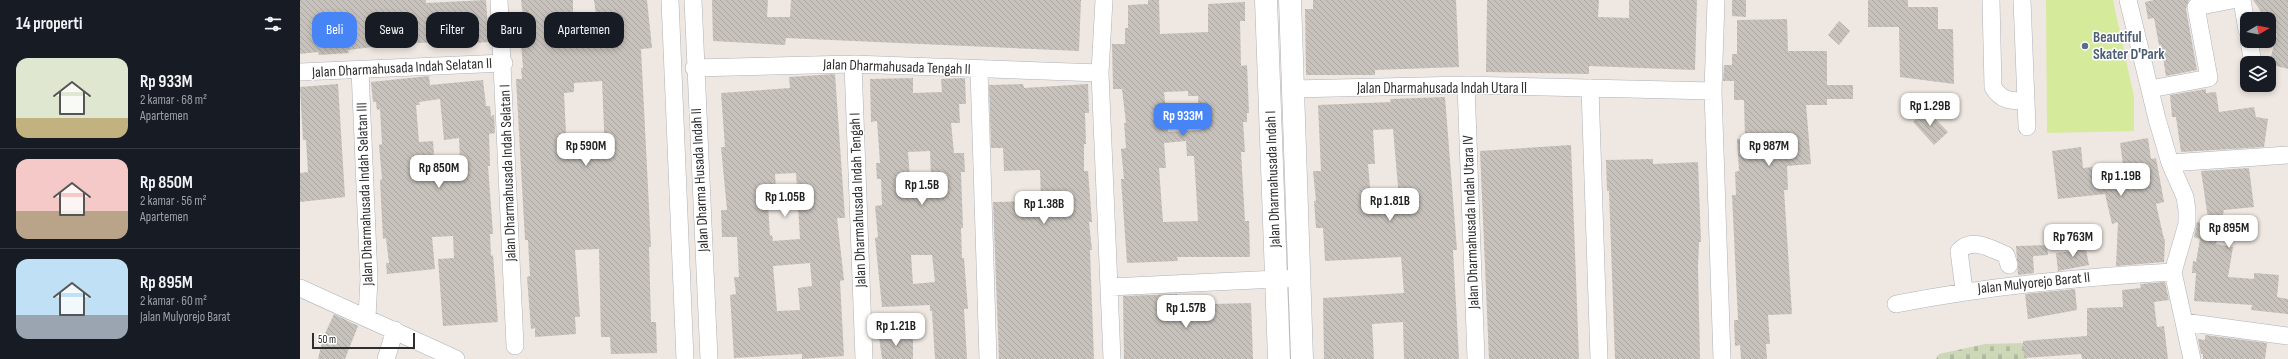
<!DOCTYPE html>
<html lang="id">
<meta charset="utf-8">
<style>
:root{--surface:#171b24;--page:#242831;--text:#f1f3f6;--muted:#9ea1a6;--line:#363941;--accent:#4784f6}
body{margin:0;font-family:"Sofia Sans Condensed",sans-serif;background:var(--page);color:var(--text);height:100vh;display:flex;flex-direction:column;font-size:15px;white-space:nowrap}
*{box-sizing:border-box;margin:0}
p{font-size:13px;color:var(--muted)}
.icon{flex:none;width:22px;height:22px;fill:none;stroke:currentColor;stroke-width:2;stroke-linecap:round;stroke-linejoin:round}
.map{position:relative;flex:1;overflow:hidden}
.panel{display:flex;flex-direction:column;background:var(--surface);width:300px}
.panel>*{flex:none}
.hud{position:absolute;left:12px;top:12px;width:380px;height:36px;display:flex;gap:8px}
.needle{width:26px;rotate:80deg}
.tools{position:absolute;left:1940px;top:12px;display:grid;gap:8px}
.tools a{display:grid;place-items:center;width:36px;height:36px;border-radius:8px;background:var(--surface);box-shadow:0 2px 6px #0003;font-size:20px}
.scale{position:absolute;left:12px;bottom:10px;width:103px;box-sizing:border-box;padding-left:4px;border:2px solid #2e2e2e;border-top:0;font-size:11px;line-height:14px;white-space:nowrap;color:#2e2e2e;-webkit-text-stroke:3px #fff;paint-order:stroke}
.price{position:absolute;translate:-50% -34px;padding:0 9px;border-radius:8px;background:#fff;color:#222;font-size:13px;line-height:26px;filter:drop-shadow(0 1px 2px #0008)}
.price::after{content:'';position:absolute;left:50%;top:24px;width:12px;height:9px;margin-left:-6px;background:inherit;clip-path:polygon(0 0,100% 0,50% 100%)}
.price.current{background:var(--accent);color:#fff}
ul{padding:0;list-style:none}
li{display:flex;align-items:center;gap:12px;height:100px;padding:0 16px}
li+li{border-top:1px solid var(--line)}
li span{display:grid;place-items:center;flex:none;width:112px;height:80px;border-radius:12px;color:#555}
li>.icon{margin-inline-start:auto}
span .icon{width:48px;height:48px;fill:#fffc;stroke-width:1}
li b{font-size:17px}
h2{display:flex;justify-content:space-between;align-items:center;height:48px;padding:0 16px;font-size:17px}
.pill{padding:0 14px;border-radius:12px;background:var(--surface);box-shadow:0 2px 6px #0003;font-size:14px;line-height:36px}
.pill.current{background:var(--accent);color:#fff}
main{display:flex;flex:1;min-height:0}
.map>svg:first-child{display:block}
.cemetery{fill:url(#cemetery-stones)}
.pitch{fill:#d6ea9c}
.building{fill:url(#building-back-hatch);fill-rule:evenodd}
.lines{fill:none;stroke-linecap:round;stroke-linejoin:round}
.minor-casing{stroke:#aeb2b9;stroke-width:18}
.secondary-casing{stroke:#aeb2b9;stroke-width:23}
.minor{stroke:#fff;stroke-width:17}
.secondary{stroke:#fff;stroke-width:22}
.service-dot{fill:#5c6f8a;stroke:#fff;stroke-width:1.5}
.labels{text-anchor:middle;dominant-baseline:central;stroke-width:3;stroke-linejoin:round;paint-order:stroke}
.service-label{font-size:15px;font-weight:bold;fill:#4e5e75;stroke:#fff;text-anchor:start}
.street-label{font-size:15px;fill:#2e2e2e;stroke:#fff}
</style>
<main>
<section class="panel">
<h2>14 properti<svg class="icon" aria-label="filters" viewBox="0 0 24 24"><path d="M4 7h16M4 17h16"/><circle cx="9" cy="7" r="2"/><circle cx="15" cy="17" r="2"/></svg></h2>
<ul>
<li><span style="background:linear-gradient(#dfe7d0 75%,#c2b280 0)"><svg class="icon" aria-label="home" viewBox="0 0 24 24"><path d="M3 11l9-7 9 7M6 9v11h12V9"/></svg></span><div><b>Rp 933M</b><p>2 kamar · 68 m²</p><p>Apartemen</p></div></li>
<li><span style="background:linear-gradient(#f6c9c9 65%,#b9a48a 0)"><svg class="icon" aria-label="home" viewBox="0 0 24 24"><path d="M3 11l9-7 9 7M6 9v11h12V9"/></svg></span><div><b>Rp 850M</b><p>2 kamar · 56 m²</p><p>Apartemen</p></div></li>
<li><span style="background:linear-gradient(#bfe0f5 70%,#9aa5b1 0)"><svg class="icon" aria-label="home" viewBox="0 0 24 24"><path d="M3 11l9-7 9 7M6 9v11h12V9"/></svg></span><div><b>Rp 895M</b><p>2 kamar · 60 m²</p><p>Jalan Mulyorejo Barat</p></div></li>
</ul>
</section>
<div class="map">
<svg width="1988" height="359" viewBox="0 0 1988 359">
<defs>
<pattern id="cemetery-stones" width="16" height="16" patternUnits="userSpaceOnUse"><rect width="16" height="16" fill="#cdd8b9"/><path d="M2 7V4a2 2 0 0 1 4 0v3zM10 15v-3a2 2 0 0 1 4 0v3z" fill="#b0ba9f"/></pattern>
<pattern id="building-back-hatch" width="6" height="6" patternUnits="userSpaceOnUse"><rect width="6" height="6" fill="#c8c2bc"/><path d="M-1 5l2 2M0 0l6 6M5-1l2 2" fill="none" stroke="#aca7a2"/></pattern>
</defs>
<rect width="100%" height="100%" fill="#efe7e1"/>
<path class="cemetery" d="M1725 343 1727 359H1636L1639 354 1685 344Z"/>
<path class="pitch" d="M1746 0H1813L1834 97V131L1747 133Z"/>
<path class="building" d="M0 0H126V3L186 0 189 42 161 44V41L97 44 48 50 49 53 19 55 18 52 0 54Z
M221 0H273V39L299 37 294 0H347L352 48 341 49 351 247H349L351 322H356L357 353 311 354 310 337H301L299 249 275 250 280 317H275L276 334 235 337V328L231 329 227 277 230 276 228 240H225L216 79H222L221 68H223L219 18H223ZM302 81 305 152 267 154 264 93 274 92V83Z
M412 0H468L467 17H490L491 0H781L779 51 486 38 485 45 413 41Z
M848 0H859L860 34 908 32V4L945 2V21H940L941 66 947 65 949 113H947V122H943L945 152H941L945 221H949L950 257H877L878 261 827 263 821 179H824L821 149 826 148 824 123H826L822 89H813L812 44H825V28H828V5L848 4ZM888 91V96H898L900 130 868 132 864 92ZM886 141 887 156H894L898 221 863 222 859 168H866L864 143Z
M1013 0H1156L1159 67 1075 70V75H1006L1005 9H1013Z
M1187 0H1299L1298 17 1329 18V0H1397L1395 70 1289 66V74L1186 72Z
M1432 0H1446V17L1432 16Z
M1568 0H1608V7H1638V29H1653L1654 84 1600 77 1599 27H1568Z
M1854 0H1889L1886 9 1897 70 1866 76 1861 45H1859L1854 18 1848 19 1845 2Z
M1953 0H1988V69L1969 64 1977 34 1969 23V19H1966Z
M1487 19 1488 51H1527V85H1553V99H1527V105H1506L1511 164 1487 166 1488 190H1484L1492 314 1468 315 1470 344H1466L1467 359H1441L1440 345 1435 346 1434 320H1438L1432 195H1436L1435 172 1439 171 1437 139H1445L1444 100H1434V81H1423L1424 65H1432V54H1437V20Z
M1539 21 1550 31 1539 45 1528 35Z
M535 74 545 218H537L544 280 540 281 544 356 502 359V354L434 358 430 295 436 294 434 277H439L437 237H422L421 210H427L421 147H425L421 93 490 88 489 77ZM496 173 500 239 473 241 472 235 470 236 468 204 477 203 475 174ZM510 263 512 286 498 288 500 310 477 311 473 266Z
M129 76 130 85 183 80 186 106H190L191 116 194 115 195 133 189 134 190 166H188L193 234H190L191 256 193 255 198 322 143 326 138 259 154 258 153 236 132 237 135 269 87 274 86 263H89L86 238 83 239 80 180 82 179 79 145 82 144 80 109 77 110 76 102H73L71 82ZM140 99 144 140 159 138 161 179 136 181 133 141 119 142 116 105H120L119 102Z
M613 78V93L642 92 641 79 665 78 666 104H659L660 123H651L654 153H664L665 172H661L663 228H661L662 258H664L668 309H664L667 359H635L632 311H630V305L582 307 575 238 578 237 575 206 582 205 581 179H577L576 163H580L577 121 571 122 570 79ZM630 151 631 178 610 179 608 152ZM611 255H632L635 282 613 284Z
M38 84 45 197 0 202V173L8 172 6 140H3L0 87Z
M723 84 724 88 788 84 789 113H785L786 144H784V171H788L792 222H789L792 250H790L794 359H699L693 202 741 201 740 170 704 171 703 148H691L689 85Z
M1906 89V93L1916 92 1919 112 1954 107 1956 117 1968 119 1964 147 1881 152 1876 117H1872L1870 95Z
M1145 97 1157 250H1153L1159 359H1104L1103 322 1072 324 1074 359H1024L1023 298 1104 293 1101 257 1025 261 1023 228H1016L1014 201H1016L1013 171H1021L1018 105 1091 102 1090 99ZM1093 129 1099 198 1071 199 1068 164H1075L1073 130Z
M1626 109 1648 132 1634 145 1613 122Z
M1848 138 1851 159 1856 158 1864 202 1856 204 1864 239H1865L1864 262 1816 266 1818 222 1812 224 1805 194 1758 199 1752 151 1781 147 1783 168 1823 164 1820 143Z
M1271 145 1279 359H1189L1180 151Z
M1353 159V164L1398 162 1401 242H1399L1398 268 1400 359H1315L1309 191H1307L1306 160Z
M1949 168 1954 207 1924 210 1916 244 1933 247 1928 277 1954 279V273L1979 275 1977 297 1988 299V314L1951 310 1952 305 1894 301 1896 273H1892L1893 261 1896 262 1900 239 1894 237 1897 222 1909 225 1901 171Z
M1785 244 1789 265 1758 271 1756 253 1774 251 1773 246Z
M1747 245 1748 255 1733 256 1734 273 1718 275 1716 246Z
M1865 282 1869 300 1854 302 1857 327 1864 326 1868 359H1782L1781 354 1724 358 1723 341 1787 336V308L1823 307 1822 290 1841 288 1840 284Z
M1775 289 1777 310 1728 319 1725 294Z
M877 294 878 305 951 303 953 359H824L823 296Z
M34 314 58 326 45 359H18L23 338Z
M604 333V339L613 338V359H582L579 337Z
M1905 335 1967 343 1965 359H1903V354H1901L1898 339 1905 340Z"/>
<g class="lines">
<g class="minor-casing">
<path id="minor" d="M199 0 215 346
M370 0 385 359
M393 0 409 359
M804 0 800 73 812 359
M1416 0 1413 91 1422 359
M1691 0 1693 87C1701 101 1711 101 1726 101
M1722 0 1727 127
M1828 0 1857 119 1870 163 1885 197 1887 210V224L1873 272 1892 359
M1942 0 1947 30
M1949 41 1953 63
M553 64 564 359
M394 68 553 64 800 73
M60 70 69 279 67 317
M679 70 688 359
M0 72 204 63
M1166 85 1176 359
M1290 88 1299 359
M993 89 1166 85 1413 91
M1850 89 1909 78 1896 7 1932 0
M1870 163 1988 155
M810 287 1000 278
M0 288 156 359
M1664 290 1659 251C1672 237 1690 248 1706 255L1709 265
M1596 304C1687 286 1780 277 1873 272
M1884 322 1988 336
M86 359 95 330"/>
</g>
<g class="secondary-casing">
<path id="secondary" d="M966 0 979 359
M990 0 1002 359"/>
</g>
<use href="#minor" class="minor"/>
<use href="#secondary" class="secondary"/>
</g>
<circle class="service-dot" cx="1785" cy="46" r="4"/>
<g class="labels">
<g class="service-label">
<text x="1793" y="37">Beautiful<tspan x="1793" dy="17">Skater D'Park</tspan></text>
</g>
<g class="street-label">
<text transform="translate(597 67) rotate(2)">Jalan Dharmahusada Tengah II</text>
<text transform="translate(102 68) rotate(-3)">Jalan Dharmahusada Indah Selatan II</text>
<text x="1142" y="88">Jalan Dharmahusada Indah Utara II</text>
<text transform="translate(208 173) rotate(-92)">Jalan Dharmahusada Indah Selatan I</text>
<text transform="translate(973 179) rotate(-92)">Jalan Dharmahusada Indah I</text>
<text transform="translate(400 180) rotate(-93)">Jalan Dharma Husada Indah II</text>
<text transform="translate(65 194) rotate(-92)">Jalan Dharmahusada Indah Selatan III</text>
<text transform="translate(558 200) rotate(-92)">Jalan Dharmahusada Indah Tengah I</text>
<text transform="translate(1171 222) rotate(-92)">Jalan Dharmahusada Indah Utara IV</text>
<text transform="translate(1734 283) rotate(-6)">Jalan Mulyorejo Barat II</text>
</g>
</g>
</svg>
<div class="tools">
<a><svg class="needle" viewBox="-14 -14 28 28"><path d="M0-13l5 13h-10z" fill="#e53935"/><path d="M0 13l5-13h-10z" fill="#9ea1a6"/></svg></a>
<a><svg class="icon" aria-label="layers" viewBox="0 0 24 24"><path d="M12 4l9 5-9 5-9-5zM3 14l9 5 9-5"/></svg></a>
</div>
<div class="scale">50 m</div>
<b class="price" style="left:1630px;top:127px">Rp 1.29B</b>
<b class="price current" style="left:883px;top:137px">Rp 933M</b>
<b class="price" style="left:286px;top:167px">Rp 590M</b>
<b class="price" style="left:1469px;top:167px">Rp 987M</b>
<b class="price" style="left:139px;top:189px">Rp 850M</b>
<b class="price" style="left:1821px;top:197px">Rp 1.19B</b>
<b class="price" style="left:622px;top:206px">Rp 1.5B</b>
<b class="price" style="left:485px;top:218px">Rp 1.05B</b>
<b class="price" style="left:1090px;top:222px">Rp 1.81B</b>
<b class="price" style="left:744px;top:225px">Rp 1.38B</b>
<b class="price" style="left:1929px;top:249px">Rp 895M</b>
<b class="price" style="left:1773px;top:258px">Rp 763M</b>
<b class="price" style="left:886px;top:329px">Rp 1.57B</b>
<b class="price" style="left:596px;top:347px">Rp 1.21B</b>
<div class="hud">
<a class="pill current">Beli</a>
<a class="pill">Sewa</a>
<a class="pill">Filter</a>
<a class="pill">Baru</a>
<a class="pill">Apartemen</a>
</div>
</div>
</main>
